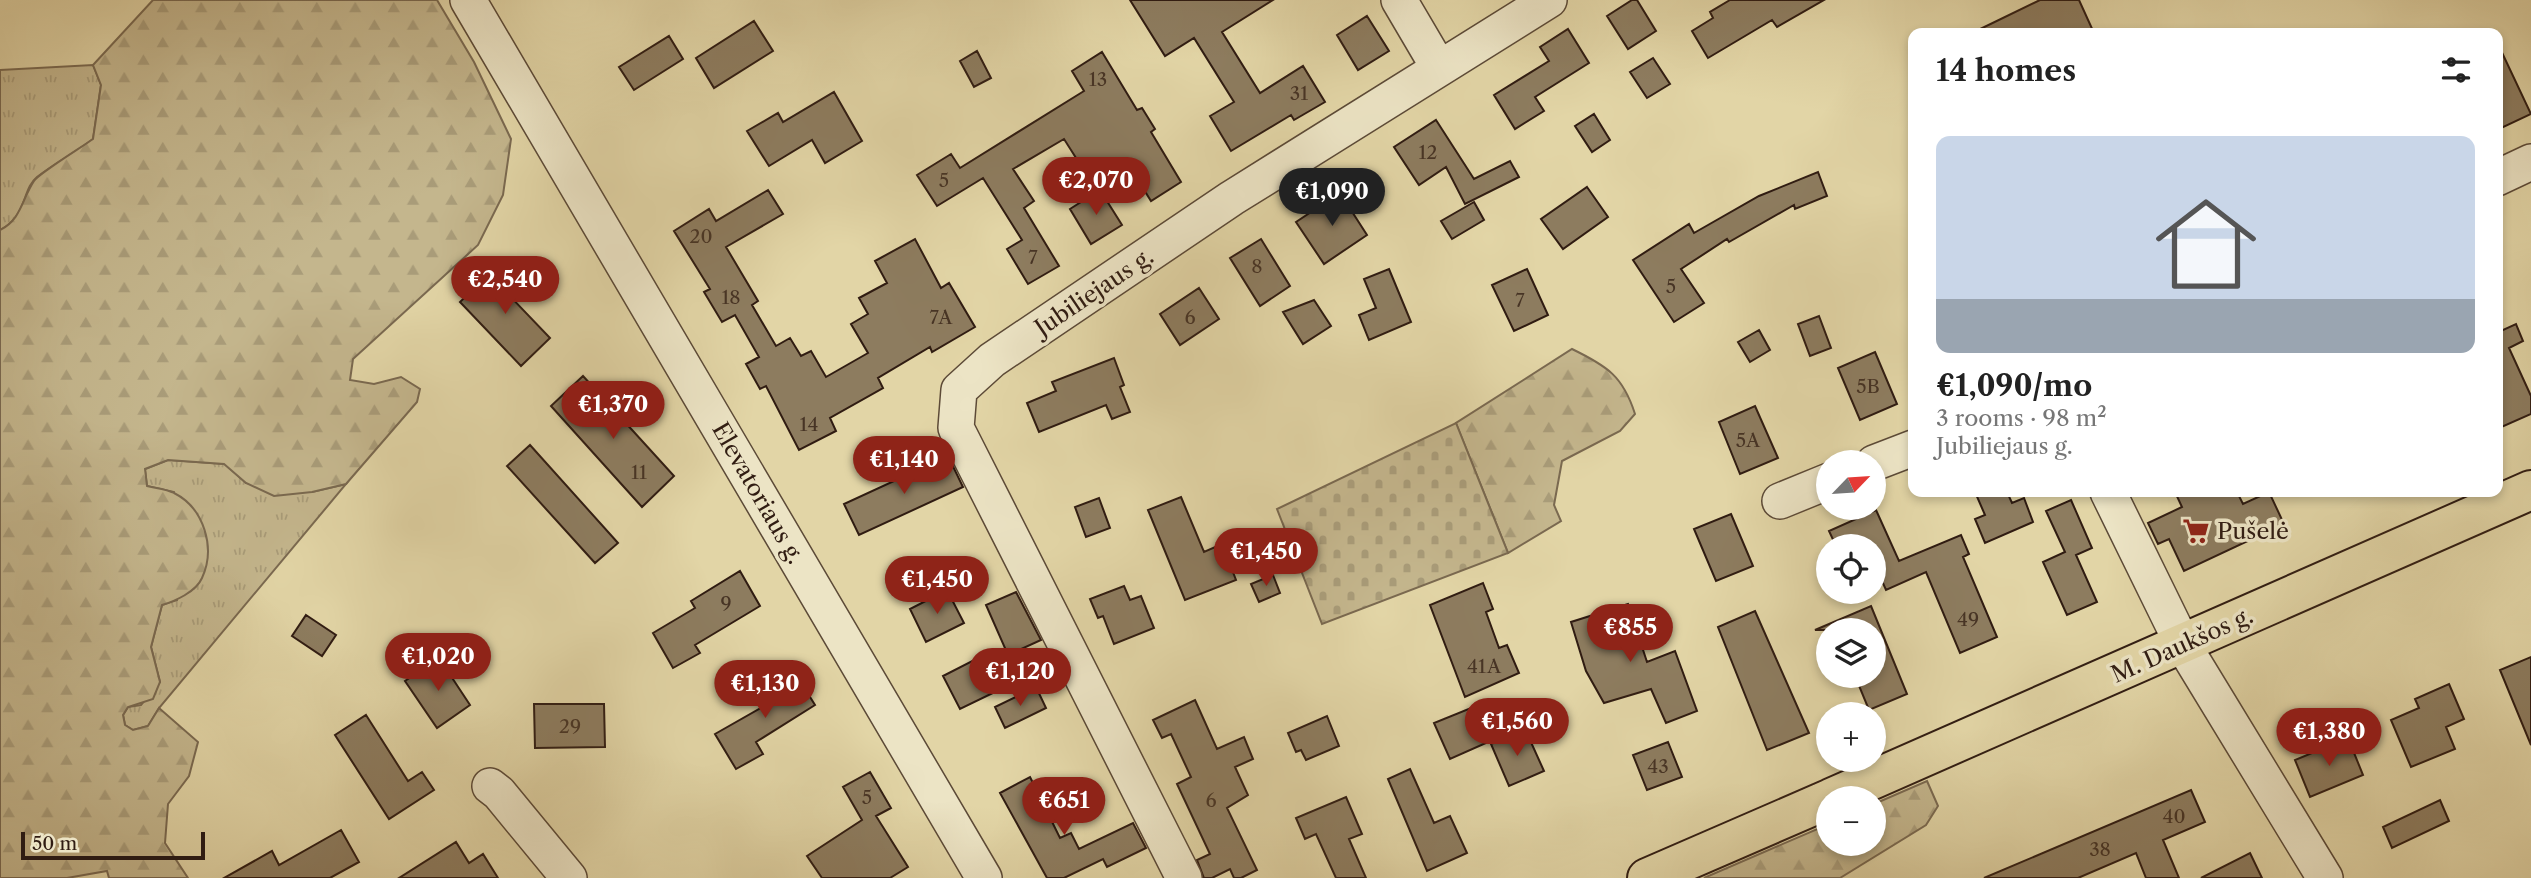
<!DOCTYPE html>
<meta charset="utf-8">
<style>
:root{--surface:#fff;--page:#f2f2f2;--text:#222;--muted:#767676;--accent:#8f2418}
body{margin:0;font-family:"Libre Caslon Text",serif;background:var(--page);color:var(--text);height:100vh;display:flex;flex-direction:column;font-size:26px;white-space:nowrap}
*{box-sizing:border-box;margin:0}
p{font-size:23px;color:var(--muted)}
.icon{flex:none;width:38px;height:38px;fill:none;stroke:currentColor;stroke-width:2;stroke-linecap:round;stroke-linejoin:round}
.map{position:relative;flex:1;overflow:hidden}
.drawer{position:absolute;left:1908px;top:28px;width:595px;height:469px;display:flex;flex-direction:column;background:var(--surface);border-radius:14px;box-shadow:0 4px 10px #0003}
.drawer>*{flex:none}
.needle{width:46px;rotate:65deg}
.buttons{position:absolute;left:1816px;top:450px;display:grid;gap:14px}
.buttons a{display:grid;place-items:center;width:70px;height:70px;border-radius:50%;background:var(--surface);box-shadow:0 4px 10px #0003;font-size:35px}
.scale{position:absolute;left:21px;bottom:18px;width:184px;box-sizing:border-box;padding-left:7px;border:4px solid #301c12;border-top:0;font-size:19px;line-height:24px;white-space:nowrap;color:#301c12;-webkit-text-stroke:5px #ece4c5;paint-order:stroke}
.price{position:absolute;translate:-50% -60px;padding:0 16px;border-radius:24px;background:var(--accent);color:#fff;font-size:23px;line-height:46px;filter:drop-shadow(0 2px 4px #0008)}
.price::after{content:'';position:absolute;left:50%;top:42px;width:21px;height:16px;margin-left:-10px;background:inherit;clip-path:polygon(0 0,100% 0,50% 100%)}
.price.on{background:#222;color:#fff}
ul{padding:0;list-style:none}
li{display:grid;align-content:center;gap:14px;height:371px;padding:0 28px}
li span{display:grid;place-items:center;height:217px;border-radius:14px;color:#555}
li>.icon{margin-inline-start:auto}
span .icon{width:126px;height:126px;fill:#fffc;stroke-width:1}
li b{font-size:30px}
h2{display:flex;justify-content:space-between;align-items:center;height:84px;padding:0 28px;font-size:30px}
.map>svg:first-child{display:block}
.grass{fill:url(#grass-tufts);stroke:#7a6950;stroke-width:2}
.forest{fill:url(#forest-firs);stroke:#7a6950;stroke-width:2}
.cemetery{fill:url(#cemetery-stones);stroke:#7a6950;stroke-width:2}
.building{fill:#8d7c5f;stroke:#301c12;stroke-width:2}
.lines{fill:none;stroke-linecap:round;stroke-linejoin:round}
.minor-casing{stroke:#5c4a37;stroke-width:38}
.major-casing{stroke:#301c12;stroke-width:42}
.minor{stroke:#ece4c5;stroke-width:35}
.major{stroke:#e2d5a6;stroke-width:38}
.labels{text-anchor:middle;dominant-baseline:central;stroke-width:7;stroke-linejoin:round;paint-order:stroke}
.number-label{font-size:19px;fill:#473425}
.street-label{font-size:23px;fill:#301c12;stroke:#ece4c5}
.poi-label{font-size:23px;fill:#301c12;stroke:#ece4c5;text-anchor:start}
</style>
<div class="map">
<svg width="2531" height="878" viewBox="0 0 2531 878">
<defs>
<pattern id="grass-tufts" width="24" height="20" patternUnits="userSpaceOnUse" patternTransform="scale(1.75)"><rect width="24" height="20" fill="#c4b68d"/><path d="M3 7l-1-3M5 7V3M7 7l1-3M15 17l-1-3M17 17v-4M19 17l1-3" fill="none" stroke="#a99c79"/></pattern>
<pattern id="forest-firs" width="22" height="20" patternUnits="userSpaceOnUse" patternTransform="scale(1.75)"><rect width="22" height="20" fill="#c4b68d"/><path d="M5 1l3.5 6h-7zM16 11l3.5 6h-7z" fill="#a99c79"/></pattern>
<pattern id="cemetery-stones" width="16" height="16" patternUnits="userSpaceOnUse" patternTransform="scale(1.75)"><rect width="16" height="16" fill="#c4b68d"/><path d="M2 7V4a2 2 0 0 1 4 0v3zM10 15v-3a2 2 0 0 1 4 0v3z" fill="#a99c79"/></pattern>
</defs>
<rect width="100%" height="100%" fill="#e2d5a6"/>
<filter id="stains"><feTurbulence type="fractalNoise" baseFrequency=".00286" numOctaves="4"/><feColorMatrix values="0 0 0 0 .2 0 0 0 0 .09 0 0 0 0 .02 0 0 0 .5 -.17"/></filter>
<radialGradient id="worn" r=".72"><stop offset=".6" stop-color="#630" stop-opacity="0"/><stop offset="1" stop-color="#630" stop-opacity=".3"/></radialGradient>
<path class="grass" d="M93 65 101 85 93 139C75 153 55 163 37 177 22 189 27 217 0 230V70Z
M168 460 225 464 246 483 312 492 346 484 159 708 148 726 133 730 125 725 123 715 128 707 141 705 160 682 151 647 162 605 177 600 174 492 147 486 145 469Z"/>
<path class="forest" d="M153 0H437L474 62 511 139 503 195 478 245 353 359 350 380 374 384 401 377 420 389 417 402 346 484 312 492 274 496 246 483 224 464 168 460 145 469 147 486C155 488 167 489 174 493 204 508 216 548 202 578 196 592 175 601 162 605L151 647 160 682 153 699 128 707 123 715 125 725 133 730 148 726 159 708 198 742 189 776 168 804 165 843 188 878H109L107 871 67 878H0V230C21 220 22 199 34 181 38 174 82 147 93 139L101 85 93 65Z
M1572 349C1607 366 1623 376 1635 414L1620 431 1562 461 1554 505 1561 521 1508 553 1456 423Z
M1927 781 1938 806 1926 825 1840 878H1704L1829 824V844H1874V804Z"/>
<path class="cemetery" d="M1456 423 1508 553 1322 624 1277 509Z"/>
<path class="building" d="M1130 0H1273L1222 32 1260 93 1303 66 1325 102 1294 120 1291 115 1231 151 1210 116 1234 102 1194 38 1165 56Z
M1632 0H1637L1656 31 1628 49 1607 16Z
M1730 0H1824L1777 27 1772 20 1708 58 1692 31 1713 18 1710 12Z
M2040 0H2079L2094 33H1972Z
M1367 16 1389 51 1358 70 1337 35Z
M754 21 773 51 714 88 696 58Z
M1568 29 1589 63 1535 97 1544 111 1515 129 1494 95 1549 61 1540 47Z
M669 36 683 59 634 90 619 67Z
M2497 42 2531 114 2497 130Z
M977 51 991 78 974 87 960 61Z
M1102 52 1137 110 1142 108 1155 129 1151 132 1181 182 1151 201 1126 161 1092 183 1064 139 1013 169 1034 201 1024 208 1059 266 1028 284 1007 249 1022 240 983 178 937 206 917 175 951 154 960 168 1084 91 1072 71Z
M1653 58 1670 84 1647 98 1630 72Z
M834 92 862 141 825 163 812 140 769 166 747 131 778 113 783 122Z
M1594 114 1610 140 1592 152 1575 126Z
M1436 120 1474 179 1510 161 1519 177 1465 204 1446 167 1419 185 1394 147Z
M1818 172 1827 196 1795 209 1794 205 1729 242 1727 239 1681 269 1704 303 1674 322 1633 260 1689 224 1694 233 1759 196Z
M1587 187 1608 217 1563 249 1541 219Z
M768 190 783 214 726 247 758 301 752 305 776 346 790 338 801 356 811 351 826 377 868 353 851 324 868 314 859 298 887 283 875 261 915 239 941 288 949 283 975 327 932 352 930 347 878 378 883 388 830 418 836 431 799 450 766 386 760 389 746 364 759 357 735 315 722 322 704 292 710 289 674 231 709 209 716 221Z
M1100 190 1122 225 1091 244 1070 209Z
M1340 193 1367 235 1324 264 1296 222Z
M1474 202 1484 220 1452 239 1441 221Z
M1261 239 1290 286 1260 306 1230 258Z
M502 262 518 278 505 291 550 338 521 366 460 302Z
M1389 269 1411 322 1369 340 1359 315 1376 308 1364 279Z
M1527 269 1548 315 1514 331 1492 285Z
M1199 288 1219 319 1180 345 1160 314Z
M1314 300 1331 326 1303 344 1283 312Z
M1819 316 1831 348 1810 356 1798 324Z
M2497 322 2501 331 2516 324 2523 341 2509 348 2531 396V414L2497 429Z
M1759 330 1770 350 1750 362 1738 342Z
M1875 352 1897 404 1860 420 1838 368Z
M1114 358 1124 385 1120 387 1130 412 1112 419 1106 405 1039 432 1027 403 1056 391 1052 382Z
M583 376 674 476 642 507 551 406Z
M1755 406 1778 458 1740 474 1719 422Z
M530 445 618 543 595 563 507 466Z
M948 456 963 487 859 535 844 504Z
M1975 492H2007L2012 503 2024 498 2033 522 1985 543 1975 519 1985 515Z
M2175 492H2237L2243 504 2269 492 2284 524 2184 571 2169 539 2158 544 2148 523 2182 507Z
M1181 497 1204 552 1222 544 1236 580 1185 600 1148 510Z
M1099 498 1110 528 1086 537 1075 507Z
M2071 500 2092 548 2076 555 2097 602 2067 615 2043 562 2065 552 2046 511Z
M1876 510 1899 561 1961 535 1969 554 1963 557 1997 637 1960 653 1926 572 1886 590 1874 563V546H1836L1829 531Z
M1731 514 1753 566 1716 581 1694 529Z
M740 571 760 606 695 645 700 653 673 668 653 633 695 608 691 601Z
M1273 575 1280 593 1259 602 1251 584Z
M1483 583 1493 609 1486 612 1499 648 1507 645 1519 673 1465 697 1430 605Z
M1124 586 1130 600 1141 596 1154 628 1114 644 1103 616 1098 618 1090 599Z
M947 590 964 623 926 642 910 609Z
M1016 592 1041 640 1008 655 986 605Z
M1628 604 1647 662 1675 651 1697 711 1666 723 1651 689 1604 703 1586 671 1571 622Z
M1871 606 1907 694 1869 710 1855 676H1874V630H1815Z
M1755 611 1809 733 1767 750 1718 627Z
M306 615 336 635 322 656 292 636Z
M980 657 997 691 960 709 943 676Z
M2531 657V745L2500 670Z
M439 658 470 705 437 728 405 681Z
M795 673 815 705 756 742 763 754 736 769 715 734 766 705 760 695Z
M2449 684 2464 719 2446 727 2455 749 2411 767 2391 720 2419 708 2415 699Z
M1036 687 1046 708 1005 728 995 707Z
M1195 700 1217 749 1244 737 1253 759 1235 767 1248 795 1227 808 1257 870 1241 878H1234L1230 869 1212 878H1204L1197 860 1210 854 1177 784 1191 777 1171 734 1162 738 1153 720Z
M534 704H604L605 747 535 748Z
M1471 708 1486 743 1450 759 1434 723Z
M366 715 408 781 422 772 434 790 389 819 335 735Z
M1327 716 1339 746 1306 760 1301 750 1296 752 1288 733Z
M1525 729 1544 771 1509 786 1491 744Z
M2348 738 2363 775 2310 797 2295 760Z
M1668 742 1682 777 1647 790 1633 755Z
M1410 769 1434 823 1450 816 1467 853 1427 871 1388 779Z
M870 772 891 808 876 816 908 867 890 878H822L807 856 862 820 843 787Z
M1030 777 1060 838 1071 833 1079 849 1133 823 1146 848 1107 867 1103 859 1064 878H1047L1000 793Z
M2191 790 2205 822 2163 840 2179 878H2146L2136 853 2078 878H1984Z
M1346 797 1362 834 1349 839 1366 878H1336L1316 834 1305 839 1296 818Z
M2440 800 2449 821 2392 848 2383 827Z
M341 830 359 862 330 878H224L272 851 279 865Z
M456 842 469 863 483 854 498 878H399Z
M2250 853 2262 878H2201Z"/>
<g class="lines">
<g class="minor-casing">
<path id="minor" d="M468 0 984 878
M1399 0 1439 68
M2497 178 2531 162
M1874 463 1913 448
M2108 492 2183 645 2325 878
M1780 501 1829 481
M490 786 499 793 569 878
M1184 878 956 428 959 390 992 360 1232 198 1549 0"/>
</g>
<g class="major-casing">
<path id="major" d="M1831 798 2531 490
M1647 878 1829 799"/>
</g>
<use href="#minor" class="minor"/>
<use href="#major" class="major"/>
</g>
<defs>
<g id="supermarket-bare" transform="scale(2.1)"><path d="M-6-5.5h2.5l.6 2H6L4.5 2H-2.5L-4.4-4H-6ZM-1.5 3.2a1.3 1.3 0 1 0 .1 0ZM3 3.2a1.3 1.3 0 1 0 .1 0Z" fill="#8f2418" stroke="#ece4c5" stroke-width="2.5" paint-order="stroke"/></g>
</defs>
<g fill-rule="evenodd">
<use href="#supermarket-bare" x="2196" y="531"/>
</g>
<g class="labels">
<g class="number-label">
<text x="1098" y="79">13</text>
<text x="1299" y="93">31</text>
<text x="1428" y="152">12</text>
<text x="944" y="180">5</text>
<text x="701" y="236">20</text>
<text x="1033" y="257">7</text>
<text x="1257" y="266">8</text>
<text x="1671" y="286">5</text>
<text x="731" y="297">18</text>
<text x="1520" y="300">7</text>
<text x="941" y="317">7A</text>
<text x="1190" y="317">6</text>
<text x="1868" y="386">5B</text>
<text x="809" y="424">14</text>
<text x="1748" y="440">5A</text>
<text x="639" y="472">11</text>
<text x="726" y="603">9</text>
<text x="1968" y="619">49</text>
<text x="1484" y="666">41A</text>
<text x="570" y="726">29</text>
<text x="1658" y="766">43</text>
<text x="867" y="797">5</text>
<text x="1211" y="800">6</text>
<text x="2174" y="816">40</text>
<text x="2100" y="849">38</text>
</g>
<g class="street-label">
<text transform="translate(1094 292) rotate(-34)">Jubiliejaus g.</text>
<text transform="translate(758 493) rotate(60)">Elevatoriaus g.</text>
<text transform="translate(2182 645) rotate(-24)">M. Daukšos g.</text>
</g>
<g class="poi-label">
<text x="2217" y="531">Pušelė</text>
</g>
</g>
<rect width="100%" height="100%" filter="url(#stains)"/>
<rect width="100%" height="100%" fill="url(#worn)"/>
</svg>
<div class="buttons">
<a><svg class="needle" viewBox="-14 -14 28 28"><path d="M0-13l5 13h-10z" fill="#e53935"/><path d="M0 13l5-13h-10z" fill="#767676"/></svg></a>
<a><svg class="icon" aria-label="locate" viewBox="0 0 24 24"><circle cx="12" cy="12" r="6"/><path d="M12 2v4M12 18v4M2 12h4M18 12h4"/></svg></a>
<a><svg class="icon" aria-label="layers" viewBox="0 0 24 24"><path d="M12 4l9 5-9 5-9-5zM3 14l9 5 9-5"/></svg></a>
<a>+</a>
<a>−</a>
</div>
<div class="scale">50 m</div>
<b class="price" style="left:1096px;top:217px">€2,070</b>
<b class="price on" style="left:1332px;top:228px">€1,090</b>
<b class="price" style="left:505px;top:316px">€2,540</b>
<b class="price" style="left:613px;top:441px">€1,370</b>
<b class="price" style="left:904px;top:496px">€1,140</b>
<b class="price" style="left:1266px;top:588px">€1,450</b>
<b class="price" style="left:937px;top:616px">€1,450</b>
<b class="price" style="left:1630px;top:664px">€855</b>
<b class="price" style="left:438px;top:693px">€1,020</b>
<b class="price" style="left:1020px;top:708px">€1,120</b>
<b class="price" style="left:765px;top:720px">€1,130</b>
<b class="price" style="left:1517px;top:758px">€1,560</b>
<b class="price" style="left:2329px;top:768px">€1,380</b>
<b class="price" style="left:1064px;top:837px">€651</b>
<section class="drawer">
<h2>14 homes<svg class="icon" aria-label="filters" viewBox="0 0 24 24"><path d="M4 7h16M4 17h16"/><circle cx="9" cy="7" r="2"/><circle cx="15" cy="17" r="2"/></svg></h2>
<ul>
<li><span style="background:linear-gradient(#c9d6e8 75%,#9aa5b1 0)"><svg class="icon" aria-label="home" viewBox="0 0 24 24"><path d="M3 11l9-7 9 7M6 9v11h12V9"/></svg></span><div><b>€1,090/mo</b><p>3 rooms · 98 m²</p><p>Jubiliejaus g.</p></div></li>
</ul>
</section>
</div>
